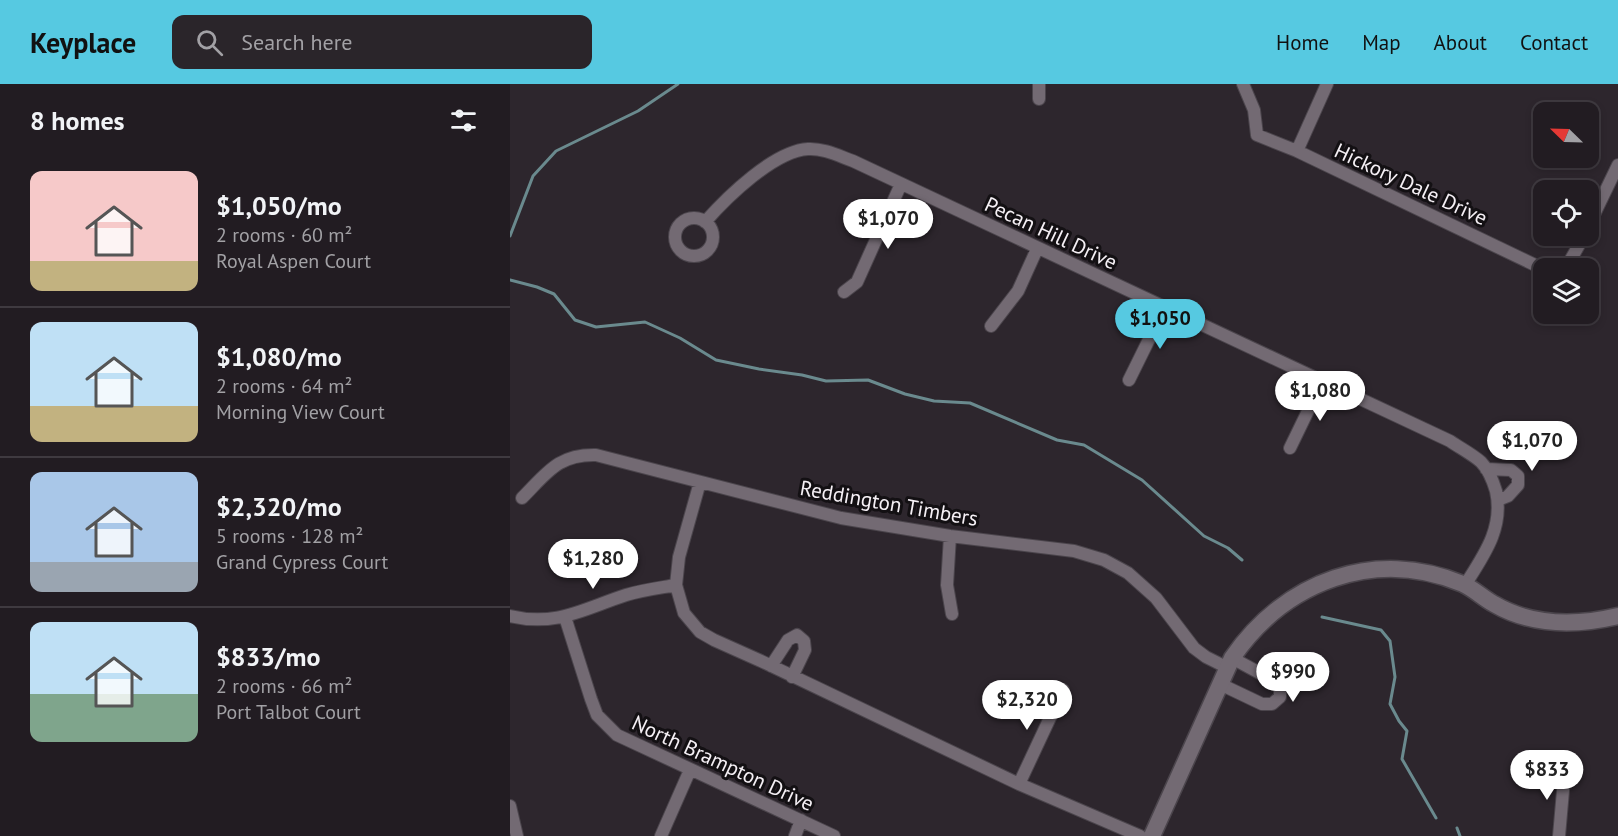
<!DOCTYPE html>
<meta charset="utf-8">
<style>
:root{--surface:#221c22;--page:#2a252a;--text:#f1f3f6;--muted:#a2a1a5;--line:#3f3a40;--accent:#56c9e1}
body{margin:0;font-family:"PT Sans",sans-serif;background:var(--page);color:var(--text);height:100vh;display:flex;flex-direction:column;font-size:22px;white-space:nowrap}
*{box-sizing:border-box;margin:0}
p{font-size:20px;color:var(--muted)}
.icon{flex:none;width:33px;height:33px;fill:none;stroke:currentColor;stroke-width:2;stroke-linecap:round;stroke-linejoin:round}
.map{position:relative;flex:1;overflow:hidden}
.drawer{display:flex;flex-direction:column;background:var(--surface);width:510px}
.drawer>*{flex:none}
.needle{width:39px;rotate:293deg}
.buttons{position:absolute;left:1023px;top:18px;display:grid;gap:12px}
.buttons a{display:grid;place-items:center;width:66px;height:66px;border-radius:12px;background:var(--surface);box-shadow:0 3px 9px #0003,0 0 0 2px var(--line);font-size:30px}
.price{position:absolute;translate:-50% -51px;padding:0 14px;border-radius:21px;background:#fff;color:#222;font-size:20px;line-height:39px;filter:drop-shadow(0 2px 3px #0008)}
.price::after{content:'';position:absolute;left:50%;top:36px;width:18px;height:14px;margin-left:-9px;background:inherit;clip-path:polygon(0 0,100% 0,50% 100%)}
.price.selected{background:var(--accent);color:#111}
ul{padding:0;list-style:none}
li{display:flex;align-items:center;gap:18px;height:150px;padding:0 30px}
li+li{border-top:2px solid var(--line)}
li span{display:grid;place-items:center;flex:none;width:168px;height:120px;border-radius:12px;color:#555}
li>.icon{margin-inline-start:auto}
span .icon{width:72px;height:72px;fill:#fffc;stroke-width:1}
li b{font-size:26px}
h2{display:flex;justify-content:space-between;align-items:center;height:72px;padding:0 30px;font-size:26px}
header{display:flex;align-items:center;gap:36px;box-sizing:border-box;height:84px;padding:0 30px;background:var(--accent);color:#111}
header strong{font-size:28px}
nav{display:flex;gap:33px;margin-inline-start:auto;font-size:21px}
.search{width:420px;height:54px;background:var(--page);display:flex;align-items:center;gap:15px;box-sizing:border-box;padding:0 21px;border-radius:12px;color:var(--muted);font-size:22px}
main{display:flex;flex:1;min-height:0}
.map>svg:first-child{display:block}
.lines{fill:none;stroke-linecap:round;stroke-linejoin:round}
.stream{stroke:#6a8a8e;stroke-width:3}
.street-casing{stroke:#4b454c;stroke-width:14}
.secondary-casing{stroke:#4b454c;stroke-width:19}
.street{stroke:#736a73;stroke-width:12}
.secondary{stroke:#736a73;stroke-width:16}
.labels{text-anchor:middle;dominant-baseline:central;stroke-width:6;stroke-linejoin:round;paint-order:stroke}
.street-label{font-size:21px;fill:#f5f0f5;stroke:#131013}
</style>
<header>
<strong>Keyplace</strong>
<div class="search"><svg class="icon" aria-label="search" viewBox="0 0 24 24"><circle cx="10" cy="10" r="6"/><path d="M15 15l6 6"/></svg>Search here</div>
<nav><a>Home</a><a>Map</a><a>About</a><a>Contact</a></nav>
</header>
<main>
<section class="drawer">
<h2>8 homes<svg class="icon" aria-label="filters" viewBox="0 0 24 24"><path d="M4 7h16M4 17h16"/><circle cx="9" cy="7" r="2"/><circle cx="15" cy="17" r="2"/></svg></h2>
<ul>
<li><span style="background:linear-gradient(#f6c9c9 75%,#c2b280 0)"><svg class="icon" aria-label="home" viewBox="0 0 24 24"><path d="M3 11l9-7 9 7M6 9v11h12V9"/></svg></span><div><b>$1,050/mo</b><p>2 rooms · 60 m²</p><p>Royal Aspen Court</p></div></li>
<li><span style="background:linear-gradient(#bfe0f5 70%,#c2b280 0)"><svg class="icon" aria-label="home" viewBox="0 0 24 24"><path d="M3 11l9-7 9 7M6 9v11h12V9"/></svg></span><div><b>$1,080/mo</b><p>2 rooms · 64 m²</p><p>Morning View Court</p></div></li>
<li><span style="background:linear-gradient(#a9c7e8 75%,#9aa5b1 0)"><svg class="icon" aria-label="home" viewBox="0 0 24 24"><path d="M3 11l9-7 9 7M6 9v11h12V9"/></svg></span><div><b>$2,320/mo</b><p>5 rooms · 128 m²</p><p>Grand Cypress Court</p></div></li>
<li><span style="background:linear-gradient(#bfe0f5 60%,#7fa58c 0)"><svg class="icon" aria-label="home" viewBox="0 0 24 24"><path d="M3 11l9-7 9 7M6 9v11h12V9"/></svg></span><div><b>$833/mo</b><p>2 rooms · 66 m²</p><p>Port Talbot Court</p></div></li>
</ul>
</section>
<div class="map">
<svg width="1108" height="752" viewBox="0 0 1108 752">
<rect width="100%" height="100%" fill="#2d262d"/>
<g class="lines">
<path class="stream" d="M0 152 23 92 46 67 128 27 168 0
M0 196 27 203 44 210 65 236 86 243 135 238 170 254 206 276 249 285 292 291 316 297 358 296 395 310 424 317 460 319 547 356 574 361 632 396 694 452 718 464 732 476
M812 533 871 546 880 557 885 593 880 620 889 637 897 647 892 675 926 734
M947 744 950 752"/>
<g class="street-casing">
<path id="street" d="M529 0V15
M733 0 744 26 747 51 787 67 1025 181 1037 184
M787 67 817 0
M165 153a19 19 0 1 1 38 0a19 19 0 1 1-38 0Z
M195 138C217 113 264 67 298 65 313 64 329 72 343 77L940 357C950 364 962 370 971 378 978 385 983 397 986 407 994 444 974 471 955 501
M1078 143 1108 81
M1056 184 1074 152
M334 208 347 198 391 100
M481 242 508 207 527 165
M619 296 655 223
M780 364 812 298
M976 385 1001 386 1008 392V401L998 412 988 416
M190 398 169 473 166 501 174 529 190 548 204 556 251 577 509 700 630 752
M12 414C37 389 48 370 86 371L331 434 440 452 564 467 594 476 618 489 646 514 684 564 696 573 716 583
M440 452 437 501 442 530
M0 532C46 543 73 525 116 511 132 506 149 504 166 501
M55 533 81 615 87 631 107 651 324 752
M261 582 278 556 287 551 294 557 295 566 282 593
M710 600 752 620H762L770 613V600L722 574
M509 700 553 606
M0 722 7 752
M151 752 180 686
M285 752 291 736
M1049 752 1055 684"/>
</g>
<g class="secondary-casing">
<path id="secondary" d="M642 752 722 574C775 497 865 463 953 500 964 505 973 514 984 520 1022 542 1066 542 1108 532"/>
</g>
<use href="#street" class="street"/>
<use href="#secondary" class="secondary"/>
</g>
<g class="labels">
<g class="street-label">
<text transform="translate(901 100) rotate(25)">Hickory Dale Drive</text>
<text transform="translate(541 149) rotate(25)">Pecan Hill Drive</text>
<text transform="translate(379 419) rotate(10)">Reddington Timbers</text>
<text transform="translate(213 679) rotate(25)">North Brampton Drive</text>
</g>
</g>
</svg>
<div class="buttons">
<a><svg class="needle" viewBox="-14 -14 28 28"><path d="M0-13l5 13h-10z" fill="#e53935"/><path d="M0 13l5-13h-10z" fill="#a2a1a5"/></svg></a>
<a><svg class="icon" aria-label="locate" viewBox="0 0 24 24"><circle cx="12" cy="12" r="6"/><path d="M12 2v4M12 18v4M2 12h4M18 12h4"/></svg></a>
<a><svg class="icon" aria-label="layers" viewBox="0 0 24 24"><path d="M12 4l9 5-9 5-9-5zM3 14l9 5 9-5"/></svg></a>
</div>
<b class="price" style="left:378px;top:166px">$1,070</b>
<b class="price selected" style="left:650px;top:266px">$1,050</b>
<b class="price" style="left:810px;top:338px">$1,080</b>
<b class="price" style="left:1022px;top:388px">$1,070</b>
<b class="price" style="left:83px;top:506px">$1,280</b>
<b class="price" style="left:783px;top:619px">$990</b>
<b class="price" style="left:517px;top:647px">$2,320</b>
<b class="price" style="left:1037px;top:717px">$833</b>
</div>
</main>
